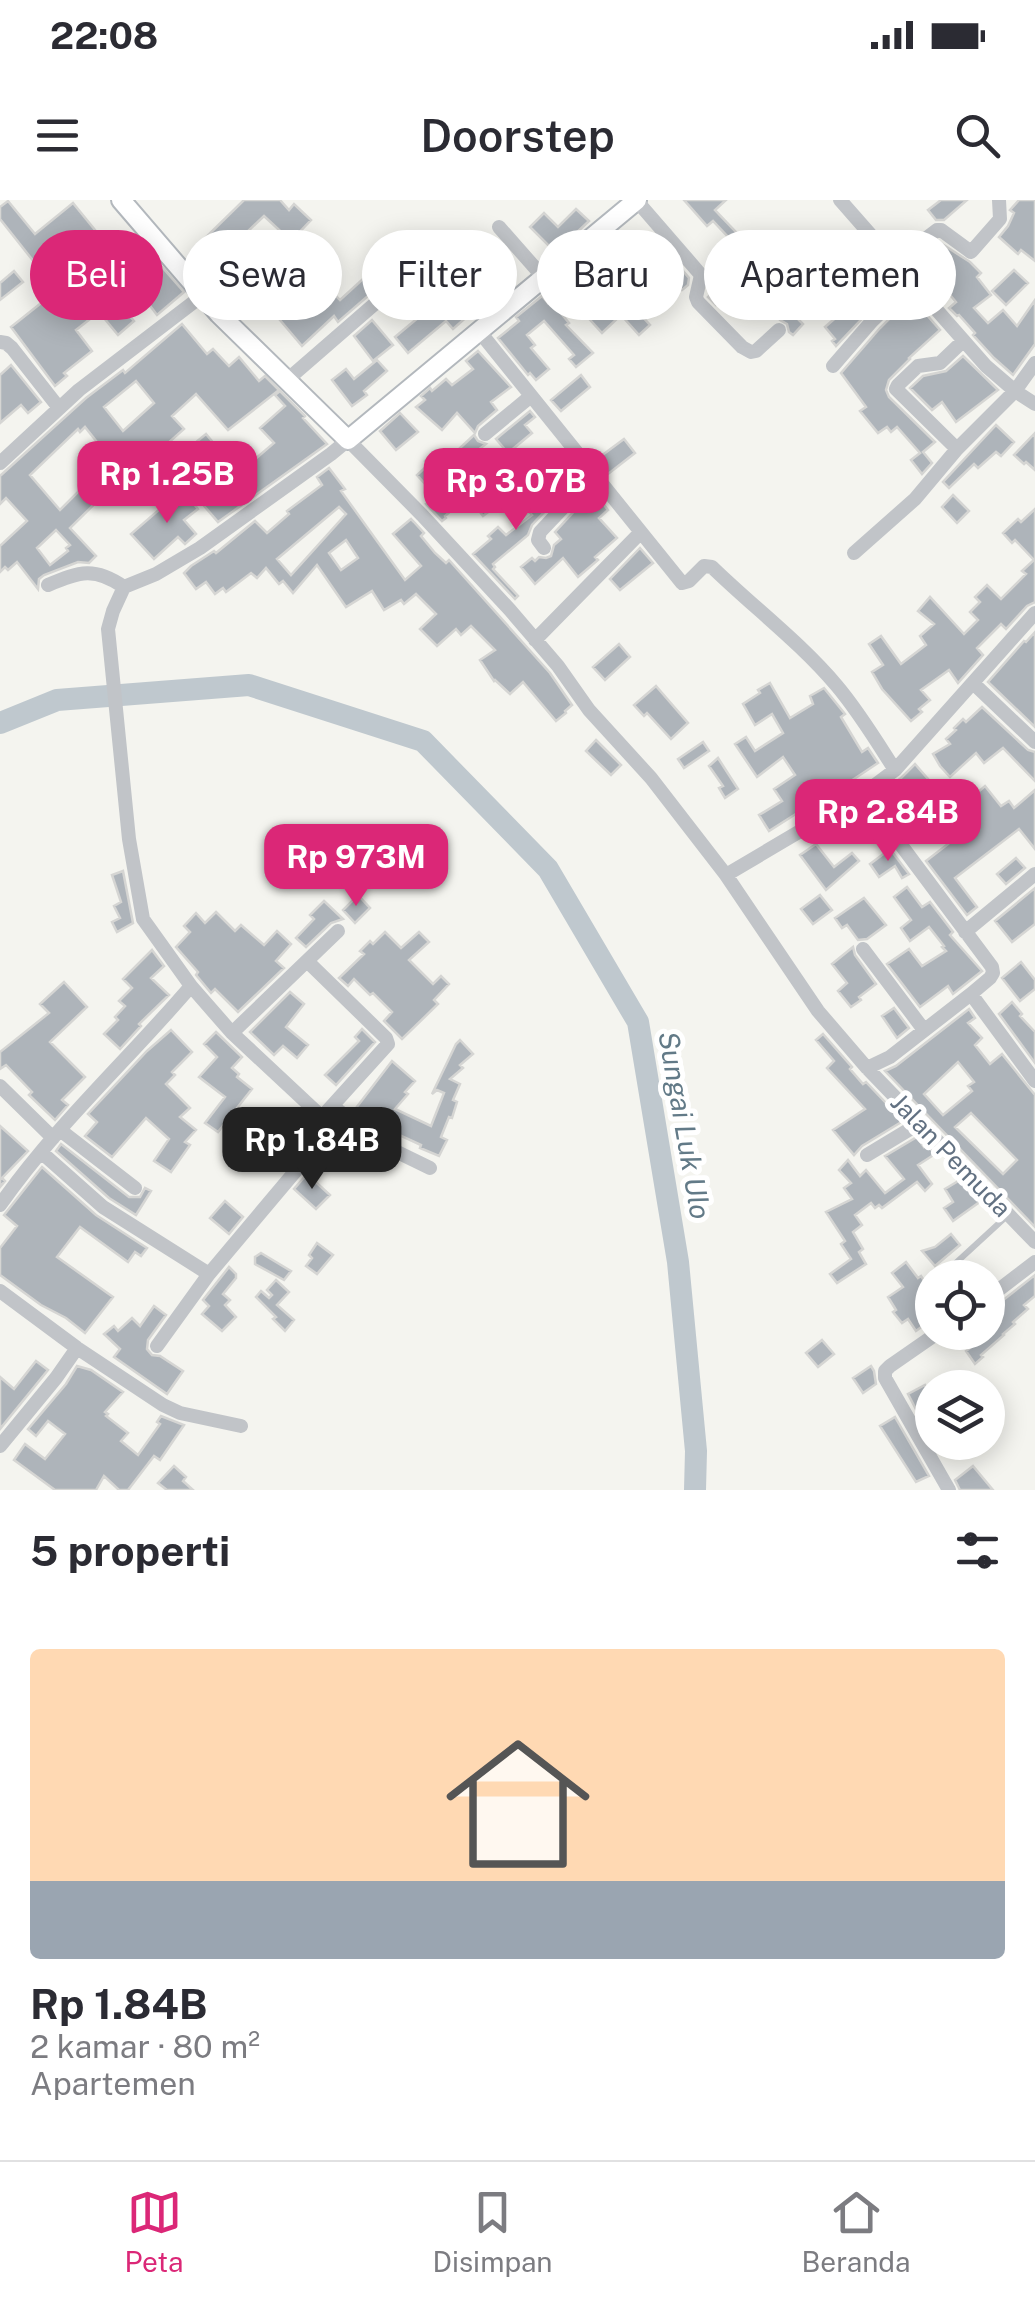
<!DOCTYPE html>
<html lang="id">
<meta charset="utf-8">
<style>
:root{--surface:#fff;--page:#f2f2f3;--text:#2b2b33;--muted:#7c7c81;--line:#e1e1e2;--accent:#db2777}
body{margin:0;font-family:"Public Sans",sans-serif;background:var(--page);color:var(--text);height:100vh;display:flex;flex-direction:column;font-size:38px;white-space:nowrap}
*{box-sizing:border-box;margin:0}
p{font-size:32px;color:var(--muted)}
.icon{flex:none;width:55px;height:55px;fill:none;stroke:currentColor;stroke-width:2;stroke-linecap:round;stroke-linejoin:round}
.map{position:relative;height:1290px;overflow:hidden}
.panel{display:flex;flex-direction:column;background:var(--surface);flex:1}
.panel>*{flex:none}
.top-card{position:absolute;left:30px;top:30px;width:975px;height:90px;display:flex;gap:20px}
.tools{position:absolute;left:915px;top:1060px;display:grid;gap:20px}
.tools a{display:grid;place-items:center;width:90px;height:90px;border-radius:50%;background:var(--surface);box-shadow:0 5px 25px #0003;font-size:50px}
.price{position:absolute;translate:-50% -85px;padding:0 22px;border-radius:20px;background:var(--accent);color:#fff;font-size:32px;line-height:65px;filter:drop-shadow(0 2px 5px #0008)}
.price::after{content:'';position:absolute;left:50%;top:60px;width:30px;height:22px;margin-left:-15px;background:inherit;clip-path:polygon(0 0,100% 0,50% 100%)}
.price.active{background:#222;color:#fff}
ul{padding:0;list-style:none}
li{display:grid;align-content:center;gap:20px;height:530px;padding:0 30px}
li+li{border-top:2px solid var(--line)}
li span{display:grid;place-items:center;height:310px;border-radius:10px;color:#555}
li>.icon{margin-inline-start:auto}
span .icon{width:180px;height:180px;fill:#fffc;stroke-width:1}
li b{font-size:42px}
h2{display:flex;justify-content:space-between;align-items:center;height:120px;padding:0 30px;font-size:42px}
.pill{padding:0 35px;border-radius:45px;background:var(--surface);box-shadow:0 5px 25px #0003;font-size:35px;line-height:90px}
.pill.active{background:var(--accent);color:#fff}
.status{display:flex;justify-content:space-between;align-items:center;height:70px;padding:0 50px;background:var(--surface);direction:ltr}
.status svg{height:28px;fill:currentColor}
header{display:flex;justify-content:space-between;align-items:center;height:130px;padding:0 30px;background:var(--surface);font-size:45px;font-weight:600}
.menu{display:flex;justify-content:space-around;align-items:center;height:140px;border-top:2px solid var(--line);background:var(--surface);font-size:28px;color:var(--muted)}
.menu a{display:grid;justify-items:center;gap:5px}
.menu .active{color:var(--accent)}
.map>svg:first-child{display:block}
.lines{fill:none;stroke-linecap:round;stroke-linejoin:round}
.river{stroke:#bfc8ce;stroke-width:22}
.building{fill:#aeb4ba;stroke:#d5d5d3;stroke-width:2.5;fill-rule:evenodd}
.secondary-casing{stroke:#b3b8bd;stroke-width:22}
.service{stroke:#c1c4c8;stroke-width:6}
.minor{stroke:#c1c4c8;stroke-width:14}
.secondary{stroke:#fff;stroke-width:18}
.labels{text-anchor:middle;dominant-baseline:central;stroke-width:10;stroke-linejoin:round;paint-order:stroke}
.street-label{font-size:25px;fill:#627182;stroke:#fff}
.water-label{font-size:28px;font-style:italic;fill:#627a87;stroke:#fff}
</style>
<div class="status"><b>22:08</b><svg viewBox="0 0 49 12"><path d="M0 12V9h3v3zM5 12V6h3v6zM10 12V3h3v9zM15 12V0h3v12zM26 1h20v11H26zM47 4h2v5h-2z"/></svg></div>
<header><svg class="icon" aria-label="menu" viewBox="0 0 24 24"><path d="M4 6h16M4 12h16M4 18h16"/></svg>Doorstep<svg class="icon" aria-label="search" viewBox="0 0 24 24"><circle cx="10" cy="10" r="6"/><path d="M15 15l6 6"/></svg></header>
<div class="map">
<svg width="1035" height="1290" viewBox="0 0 1035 1290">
<rect width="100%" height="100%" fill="#f4f4ef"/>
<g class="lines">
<path class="river" d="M0 523 57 500 249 485 423 541 548 669 638 822 678 1062 696 1251 695 1290"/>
</g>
<path class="building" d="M244 0H280L289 10 294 4 311 20 291 41 264 16 247 32 263 50 240 70 228 56 219 64 198 45Z
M684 0H726L715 10 753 50 746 56 713 21 707 26Z
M941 0H967L944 20H936L928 10Z
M1019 0H1035V61L1021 50 1018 54 999 37 1008 26 1014 13 1010 10Z
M8 1 35 34 73 3 126 68 148 51 184 92 157 115 148 103 152 101 135 80 114 97 134 121 118 135 99 112 76 130 92 151 64 173 67 176 55 186 11 127 55 92 44 78 46 77 0 19V7Z
M576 9 589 21 572 37 568 34 553 50 530 27 544 13 558 27Z
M489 39 511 65 496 78 503 85 453 129 446 121 408 153 395 137 431 107 417 91 439 73 443 77Z
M643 39 654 52 661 45 689 78 688 85 682 90 666 72 657 80 656 78 629 102 650 125 639 135 621 115 602 133 564 91 598 62 593 56 603 47 614 60Z
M939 42 970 62 981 73 977 77 991 95 974 108 988 123 1003 110 1017 126 1035 100V144L1013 175 994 158 973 135 975 133 959 115 957 116 949 108 956 102 931 72 924 79 910 64Z
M387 57 398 70 338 122 334 116 302 146 257 93 276 77 287 89 309 68 340 100Z
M762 66 798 108 792 113 803 124 793 135 789 132 787 124 780 120 758 93 732 114 721 101 716 105 708 97 715 91 710 85 713 72 732 95 748 82 746 79Z
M1014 70 1028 83 1006 105 992 91Z
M14 71 23 82 0 100V83Z
M877 73 891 88 836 146 832 141 835 139 825 127 869 89 865 85Z
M542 96 548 103 551 101 569 123 566 125 593 153 576 167 569 159 574 155 544 121 527 135 535 145 531 148 549 169 536 180 530 173 528 175 498 138 519 121 516 117Z
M911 97 940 130 909 158 910 159 889 180 886 190 889 197 935 242 923 252 932 263 922 274 911 260 920 253 897 227 891 232 887 227 878 233 860 211 866 207 841 173 880 128Z
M372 120 393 145 373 161 354 136Z
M182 124 207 154 213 149 229 166 239 157 259 181 265 176 279 190 228 230 196 194 172 216 184 229 140 268 151 278 143 286 129 273 124 275 70 328 96 356 89 363 78 362 44 375 39 379 38 389 17 362 8 370 5 367 0 372V346L27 321 6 298 0 304V276L86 198 123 170 125 173ZM136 181 154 203 123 231 104 207ZM85 227 108 256 93 271 96 274 60 310 30 275 78 229 80 232ZM56 330 70 345 66 348 68 351 50 365 37 348Z
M478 151 511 187 491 202 497 210 478 226 475 233 457 213 442 230 416 207 425 200 421 196 430 188 432 191 446 179 452 185 473 169 466 161Z
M963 156 998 190 956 222 942 202 932 210 910 188 923 176 946 171Z
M377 160 387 171 364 191 367 195 352 206 332 180 346 169 354 179Z
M11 165 41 202 28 213 21 205 0 223V175Z
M581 175 590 187 561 211 551 200Z
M280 191 305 216 303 218 327 244 218 322 199 300 223 280 201 254 197 258 189 248 206 234 225 257 241 244 254 260 274 243 260 228 285 206 275 195Z
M530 211 535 217 525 225 532 233 508 253 496 239Z
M400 213 418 232 396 250 380 231Z
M996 225 1014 242 1001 256 996 252 978 268 974 264 949 288 943 282Z
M1035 233V270L1026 262 1024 264 1014 255Z
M474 235 478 241 486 244 473 254 493 275 515 258 532 279 483 316 468 296 445 316 446 318 442 321 426 304 436 296 417 275 428 265 425 261 435 251 445 262Z
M624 239 635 253 608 274 597 259Z
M329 268 345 289 341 291 405 380 421 366 393 334 411 319 414 322 424 333 421 336 435 353 446 363 449 360 550 473 572 505 565 511 566 513 556 521 523 482 510 494 495 480 494 481 480 460 495 450 471 426 461 435 456 429 437 446 420 429 436 414 416 394 404 404 401 400 384 410 372 391 346 407 317 365 293 393 283 381 279 384 266 368 257 378 251 373 226 392 223 388 215 394 206 382 196 389 184 373 191 366 214 351 216 353 255 321 267 333 289 314 287 311 322 285 317 277ZM339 307 346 314 291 375 277 359ZM346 340 358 358 341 370 329 353Z
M558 280 566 289 532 325 528 335 493 364 495 367 493 369 518 396 515 399 473 354 491 339 488 336 498 327 506 335 532 315 525 307Z
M593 291 608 310 599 318 617 338 595 357 598 360 578 377 563 358 535 384 521 367 532 358 535 361 539 357 546 358 551 356 554 345 561 339 555 332Z
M184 292 198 309 184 320 196 334 185 344 178 337 154 359 131 334 168 302 170 303Z
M953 295 969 311 957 323 942 307Z
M1035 309V402L1027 406 1006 429 1001 424 977 448 983 455 958 483 949 470 921 490 930 500 919 509 922 512 911 521 882 489 872 472 883 465 869 444 881 436 901 464 926 445 920 436 934 424 918 411 930 397 964 434 978 420 970 412 980 402 975 397 987 385 1001 399 1026 374 1022 371 1034 360 1015 340 1012 343 1003 333 1018 319 1021 322Z
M640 348 653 363 620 390 610 379Z
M1035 432V527L988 482 1024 441 1026 442Z
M619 444 630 457 605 480 593 467Z
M770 483 790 518 813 504 810 496 824 488 845 514 841 517 862 552 868 548 878 563 842 587 840 585 808 602 810 605 769 631 759 615 782 601 774 589 795 575 783 557 757 577 735 544 746 537 755 551 783 533 772 514 755 525 743 504 760 493 758 490Z
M656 486 688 523 671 539 647 513 644 516 634 505Z
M982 507 1028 550 1035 552V581L1003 548 984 563 976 553 950 577 940 566 933 554 950 544 946 539 956 530 954 528 963 519 966 522Z
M596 540 621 565 611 575 586 551Z
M703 542 709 551 684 568 678 559Z
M718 558 738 589 725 598 719 588 723 586 709 566Z
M915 564 928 579 923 584 950 615 956 610 966 621 970 618 963 605 985 586 1001 606 1009 601 1014 608 1035 590V649L1019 629 955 678 977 707 967 715 926 661 948 644 922 612 903 629 878 596 901 578Z
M816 644 834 667 852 653 859 661 826 690 800 655Z
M890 649 909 674 902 678 895 666 879 677 870 664Z
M1016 658 1025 668 1006 684 997 674Z
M123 671 133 723 117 732 112 722 120 718 114 706 121 702 112 675Z
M907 687 922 707 930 702 953 732 950 735 982 771 953 794 948 786 920 807 887 764 909 749 922 766 946 751 942 747 944 746 929 727 910 741 901 728 911 720 894 697Z
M1035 688V724L1012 742 995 721Z
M358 695 370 708 355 723 343 710Z
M820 695 832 710 813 724 801 709Z
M864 698 886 725 867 739 858 740 847 725 842 728 835 718Z
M324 701 343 719 331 723 306 747 296 738 314 719 310 715Z
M216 712 235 731 241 725 264 745 277 731 291 744 276 761 284 768 238 812 215 789 211 793 196 775 198 772 176 747 190 732 184 726 196 713 205 723Z
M385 732 401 748 419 732 429 742 409 760 433 784 441 776 449 784 434 800 438 804 402 839 384 821 392 812 373 793 370 795 354 779 348 786 339 778 364 754 360 751 370 741 373 744Z
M853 747 855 755 876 784 859 797 861 800 851 807 838 791 847 783 832 764Z
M152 750 164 766 151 778 169 795 139 824 141 826 120 849 104 834 118 820 115 817 125 806 119 801 132 788 123 779Z
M1021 762 1035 780V789L1020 801 1002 778Z
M64 782 87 807 50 842 85 877 62 900 68 905 55 920 29 895 32 892 6 865 0 869V852L49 813 40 804Z
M290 792 304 804 286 827 308 845 297 858 283 846 274 855 250 832Z
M1012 802 1022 814 1020 816 1035 832V863L999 814Z
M894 808 909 828 897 838 882 816Z
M969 809 975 818 968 823 982 838 975 845 990 864 1002 854 1035 895V1027L885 871 896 866ZM958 862 974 882 968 886 972 891 943 915 924 894ZM971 913 1017 960 1003 974 955 927Z
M362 829 375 842 336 885 325 875 359 841 355 837Z
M171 830 192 852 172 872 175 875 166 884 190 908 180 917 196 930 185 942 190 945 171 972 154 961 169 939 146 918 112 957 85 936 97 922 88 914 147 851Z
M216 832 242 857 232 868 239 874 237 877 252 889 218 932 205 923 225 897 199 877 217 857 204 844Z
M823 834 852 867 850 869 863 884 866 882 903 921 862 946 854 955 833 930 865 909 827 868 834 861 816 840Z
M460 840 473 854 460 865 463 868 450 879 460 884 453 900 457 902 452 918 449 917 441 937 447 940 439 956 420 948 421 945 393 932 390 936 356 908 392 861 415 881 405 892 408 894 395 909 431 926 444 893 437 890 432 894 456 844Z
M333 920 368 945 360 956 335 938 327 949 322 946Z
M0 926 28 951 2 978 5 981 0 987Z
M917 937 924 947 927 945 935 954 918 965 932 984 925 991 917 982 882 1008 879 1005 875 1008 871 1003 855 1015 862 1025 853 1032 863 1049 859 1052 866 1064 837 1083 830 1074 851 1059 841 1044 845 1041 826 1012 852 999 844 988 851 983 839 970 848 960 860 976 866 970 885 993 904 979 885 956Z
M61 944 129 997H140L145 988 151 991 136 1015 109 998 56 951Z
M42 967 96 1015 147 1048 141 1056 135 1052 128 1062 80 1027 57 1057 113 1097 85 1133 66 1118 41 1105 0 1075V1048L17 1026 4 1015Z
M307 974 330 995 316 1009 294 989Z
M960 980 981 1001 953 1021 944 1008 953 1002 945 989Z
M225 1001 243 1017 229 1034 210 1018Z
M951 1034 960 1045 935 1066 922 1051 935 1047Z
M317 1043 333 1055 317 1074 306 1066 312 1058 309 1055Z
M261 1053 291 1071 284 1080 255 1064V1057Z
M906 1062 918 1078 921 1076 927 1085 923 1088 932 1100V1119L916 1131 908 1119 902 1123 893 1112 896 1110 888 1097 903 1087 892 1073Z
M229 1067 236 1074V1078L223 1094 230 1100 225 1105 236 1117 222 1131 202 1114 209 1106 203 1100Z
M1035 1075V1096L1024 1105 1028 1109 1013 1122 1015 1124 1003 1134 1004 1135 981 1155 983 1157 975 1164 966 1151 988 1134V1112Z
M276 1080 289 1092 277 1105 294 1120 285 1131 273 1119 276 1117 256 1097 261 1091 269 1098 272 1095 267 1090Z
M154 1106 166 1115 148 1140 147 1149 152 1155 160 1156 183 1171 167 1194 114 1157 120 1149 104 1134 114 1126 118 1131 132 1118 140 1126Z
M822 1140 834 1154 818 1167 806 1153Z
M36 1161 48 1170 0 1229V1177L14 1189Z
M77 1166 91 1170 123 1192 105 1212 108 1214 106 1216 128 1233 121 1241 138 1255 160 1224 157 1222 161 1216 184 1225 160 1260 154 1256 128 1290H119L104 1276 96 1290H55L14 1260 25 1244 45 1259 65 1234 48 1221 36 1236 28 1229 66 1184Z
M871 1166 874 1171 876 1184 863 1193 853 1178Z
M925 1185 932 1199V1209L920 1217 908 1194Z
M895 1217 929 1276 916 1282 880 1226Z
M174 1266 186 1277 183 1281 193 1290H167L158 1283Z
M973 1266 993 1290H960L955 1280Z"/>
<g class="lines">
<g class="secondary-casing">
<path id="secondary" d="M121 0 219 114 348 240 637 0"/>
</g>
<path class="service" d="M946 1072 1008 1015"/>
<path class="minor" d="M636 0 701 75 696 97 698 102 742 147 751 152 756 151 779 130
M840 0 986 166 1015 191 1035 204
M499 27 544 78
M894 63 937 30H941L971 52 1000 19 999 0
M479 131 682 383 689 381 704 366 712 367C753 407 800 442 837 486 859 512 877 542 895 570
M0 142 6 143 12 148 59 208
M833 166 872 121 911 83
M287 180 378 101
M485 234 531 196
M957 249 896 189 898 185 918 166 940 163 963 141
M0 263 79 190 203 95
M544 348 538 340 540 332 594 275
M854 353 915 299 957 249 1015 191 1035 163
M48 385C80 371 95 367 124 387
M535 440 641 332
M973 483 1035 542
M863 594 992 767 993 773 990 778 971 794
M726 675 863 594 895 570 1035 413
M965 732 1035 674
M863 749 924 830
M232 833 338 731
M867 868 890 857 971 794 1035 881
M0 886 53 938
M332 906 389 948 430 968
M322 917 232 833 191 786 143 719 129 639 108 429 113 411 124 387 156 374 200 348 331 254 348 240 422 315 510 410 558 466 589 510 651 578 726 675 818 811 867 868 1035 1042
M60 930 135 988
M41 952 103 1007 209 1074 157 1146
M867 955 920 923
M0 1005C56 925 128 860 191 786
M209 1074 304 961 322 917 388 844 386 838 307 761
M0 1091 77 1148 163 1205 180 1213 241 1226
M988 1098 1035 1062
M939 1132 890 1166 885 1171V1178L949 1290
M0 1246 56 1178 77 1148"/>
<use href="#secondary" class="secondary"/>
</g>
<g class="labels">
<g class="street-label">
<text transform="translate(951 955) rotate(46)">Jalan Pemuda</text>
</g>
<g class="water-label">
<text transform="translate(685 925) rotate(80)">Sungai Luk Ulo</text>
</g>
</g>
</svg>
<div class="tools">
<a><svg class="icon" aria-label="locate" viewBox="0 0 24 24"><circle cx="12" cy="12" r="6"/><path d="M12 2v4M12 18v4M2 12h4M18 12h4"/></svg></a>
<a><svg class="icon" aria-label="layers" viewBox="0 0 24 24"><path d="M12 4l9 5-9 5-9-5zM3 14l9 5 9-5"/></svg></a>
</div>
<b class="price" style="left:167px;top:326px">Rp 1.25B</b>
<b class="price" style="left:516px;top:333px">Rp 3.07B</b>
<b class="price" style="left:888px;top:664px">Rp 2.84B</b>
<b class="price" style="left:356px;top:709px">Rp 973M</b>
<b class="price active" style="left:312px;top:992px">Rp 1.84B</b>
<div class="top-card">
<a class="pill active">Beli</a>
<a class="pill">Sewa</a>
<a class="pill">Filter</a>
<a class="pill">Baru</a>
<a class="pill">Apartemen</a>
</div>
</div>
<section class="panel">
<h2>5 properti<svg class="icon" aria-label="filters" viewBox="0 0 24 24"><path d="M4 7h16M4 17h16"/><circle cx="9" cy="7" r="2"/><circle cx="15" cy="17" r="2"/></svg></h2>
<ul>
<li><span style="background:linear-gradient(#ffd9b3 75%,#9aa5b1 0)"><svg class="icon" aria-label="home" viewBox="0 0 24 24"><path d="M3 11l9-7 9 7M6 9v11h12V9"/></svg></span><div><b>Rp 1.84B</b><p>2 kamar · 80 m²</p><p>Apartemen</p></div></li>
</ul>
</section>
<nav class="menu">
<a class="active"><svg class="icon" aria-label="map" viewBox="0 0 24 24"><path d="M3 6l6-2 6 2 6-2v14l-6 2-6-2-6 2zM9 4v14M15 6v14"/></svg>Peta</a>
<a><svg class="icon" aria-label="saved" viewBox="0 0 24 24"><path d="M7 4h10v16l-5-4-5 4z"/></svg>Disimpan</a>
<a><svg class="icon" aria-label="home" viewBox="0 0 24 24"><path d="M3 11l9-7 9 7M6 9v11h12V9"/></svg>Beranda</a>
</nav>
